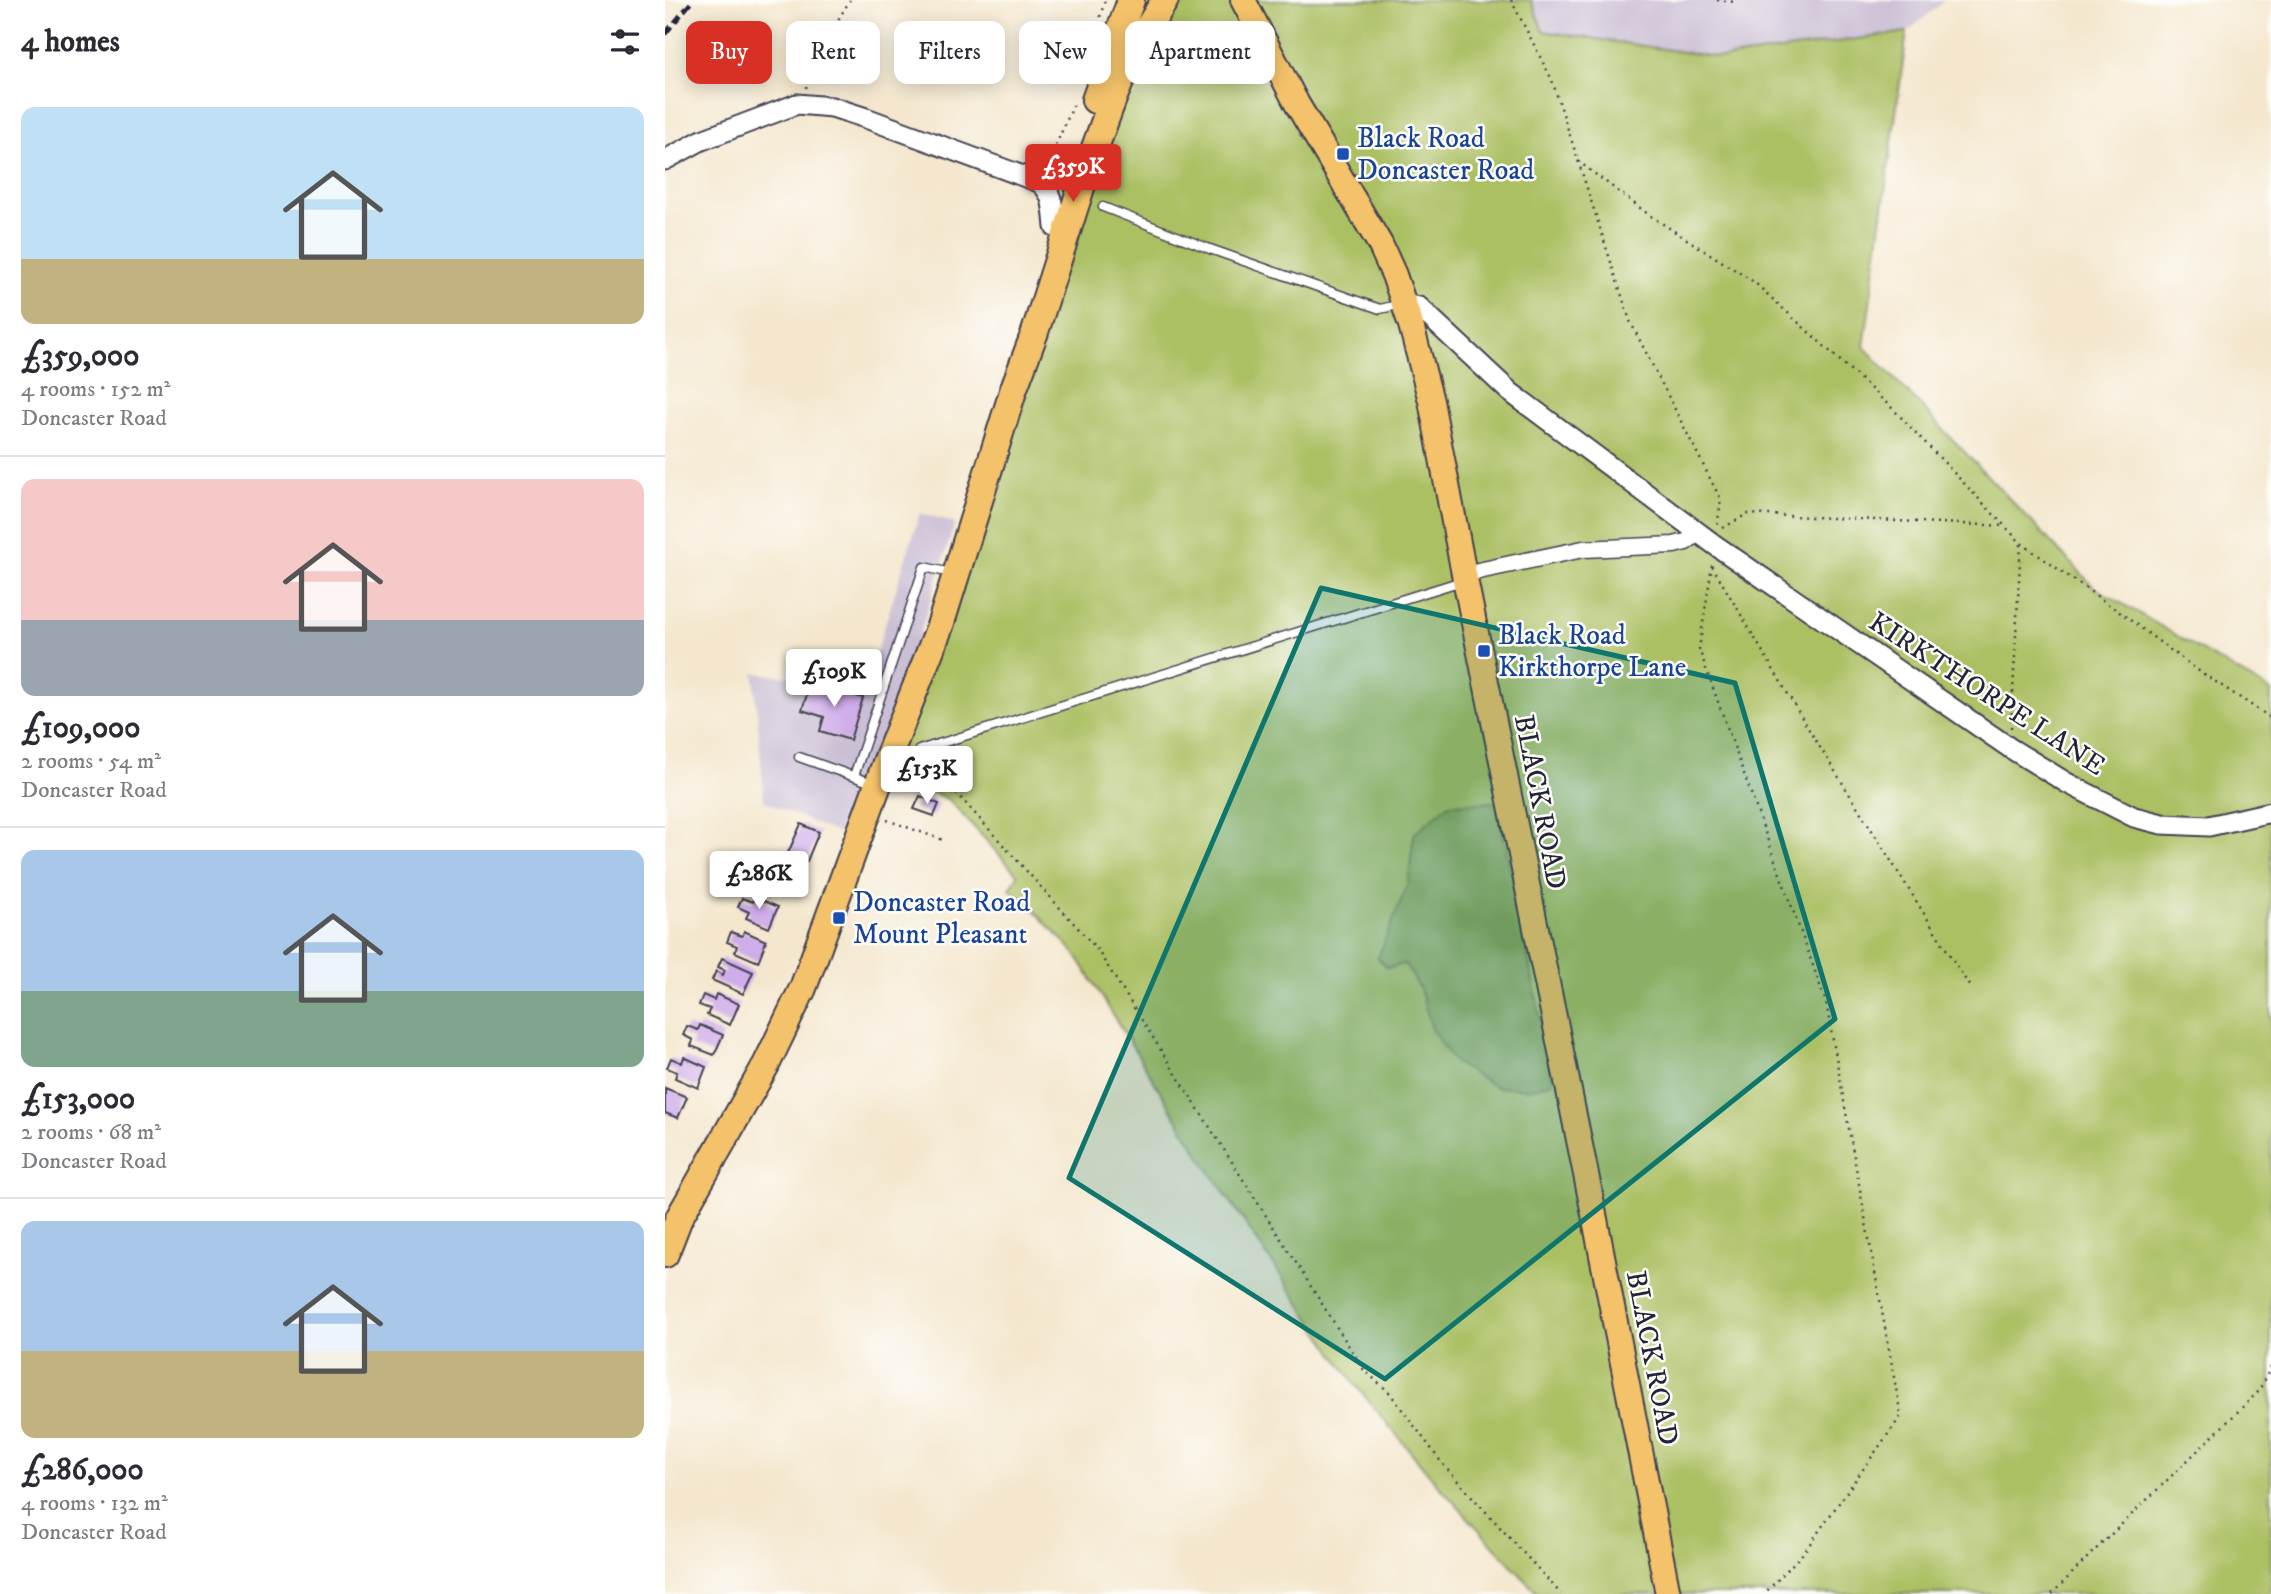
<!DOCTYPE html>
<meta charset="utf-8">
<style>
:root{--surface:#fff;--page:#f2f2f3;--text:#2b2b33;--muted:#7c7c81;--line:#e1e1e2;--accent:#d93025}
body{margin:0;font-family:"IM FELL DW Pica",serif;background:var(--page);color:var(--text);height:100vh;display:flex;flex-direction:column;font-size:26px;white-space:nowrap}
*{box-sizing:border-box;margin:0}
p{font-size:23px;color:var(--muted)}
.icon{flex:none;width:38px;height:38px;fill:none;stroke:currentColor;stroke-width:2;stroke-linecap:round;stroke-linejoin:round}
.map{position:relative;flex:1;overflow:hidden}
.drawer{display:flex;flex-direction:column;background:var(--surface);width:665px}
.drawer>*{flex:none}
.hud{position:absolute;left:21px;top:21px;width:665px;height:63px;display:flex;gap:14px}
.price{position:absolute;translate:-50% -60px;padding:0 16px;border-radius:7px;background:#fff;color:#222;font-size:23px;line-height:46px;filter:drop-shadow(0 2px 4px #0008)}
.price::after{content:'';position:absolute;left:50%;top:42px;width:21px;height:16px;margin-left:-10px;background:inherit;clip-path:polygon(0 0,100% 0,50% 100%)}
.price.selected{background:var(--accent);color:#fff}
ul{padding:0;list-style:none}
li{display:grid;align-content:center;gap:14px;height:371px;padding:0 21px}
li+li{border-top:2px solid var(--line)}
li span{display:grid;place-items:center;height:217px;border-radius:14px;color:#555}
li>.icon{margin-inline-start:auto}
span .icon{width:126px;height:126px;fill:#fffc;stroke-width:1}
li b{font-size:30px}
h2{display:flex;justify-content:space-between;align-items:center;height:84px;padding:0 21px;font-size:30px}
.chip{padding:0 24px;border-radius:14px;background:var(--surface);box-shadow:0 4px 18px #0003;font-size:24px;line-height:63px}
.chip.selected{background:var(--accent);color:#fff}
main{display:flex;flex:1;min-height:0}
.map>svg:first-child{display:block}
.industrial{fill:#cbbfd5}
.green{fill:#abbf63;stroke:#66704f;stroke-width:2}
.forest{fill:#88a659;stroke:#55644a;stroke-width:2}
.building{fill:#cfacea}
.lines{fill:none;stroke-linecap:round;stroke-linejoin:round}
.service-casing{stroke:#424051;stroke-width:11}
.minor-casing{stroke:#424051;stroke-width:19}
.tertiary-casing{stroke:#424051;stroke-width:23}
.primary-casing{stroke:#424051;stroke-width:28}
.trunk-casing{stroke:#424051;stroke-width:30}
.path{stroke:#424051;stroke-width:2.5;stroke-dasharray:2 5;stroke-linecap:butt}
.service{stroke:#fff;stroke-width:8}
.minor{stroke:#fff;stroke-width:16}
.tertiary{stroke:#fff;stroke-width:19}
.primary{stroke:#f4c26a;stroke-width:24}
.trunk{stroke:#f4c26a;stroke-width:26}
.rail{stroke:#22223b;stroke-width:4.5;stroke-dasharray:10 5;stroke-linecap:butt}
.marked{fill:#0f766e;fill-opacity:0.2;stroke:#0f766e;stroke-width:5;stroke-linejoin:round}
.transit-dot{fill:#1a4fb4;stroke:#fdfcf7;stroke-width:2.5}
.labels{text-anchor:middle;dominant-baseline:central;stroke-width:5;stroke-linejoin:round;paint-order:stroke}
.transit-label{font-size:28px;fill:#164399;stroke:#fdfcf7;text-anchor:start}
.street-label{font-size:28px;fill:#22223b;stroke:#fdfcf7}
</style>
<main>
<section class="drawer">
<h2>4 homes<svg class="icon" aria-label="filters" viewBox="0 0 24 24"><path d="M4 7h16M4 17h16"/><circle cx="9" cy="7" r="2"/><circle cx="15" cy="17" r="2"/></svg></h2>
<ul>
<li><span style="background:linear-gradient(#bfe0f5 70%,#c2b280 0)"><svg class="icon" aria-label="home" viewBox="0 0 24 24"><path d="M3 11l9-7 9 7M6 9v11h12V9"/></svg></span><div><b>£359,000</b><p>4 rooms · 152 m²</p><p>Doncaster Road</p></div></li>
<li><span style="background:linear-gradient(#f6c9c9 65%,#9aa5b1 0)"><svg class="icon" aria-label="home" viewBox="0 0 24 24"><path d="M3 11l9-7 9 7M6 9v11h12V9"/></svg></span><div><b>£109,000</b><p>2 rooms · 54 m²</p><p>Doncaster Road</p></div></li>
<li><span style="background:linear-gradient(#a9c7e8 65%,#7fa58c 0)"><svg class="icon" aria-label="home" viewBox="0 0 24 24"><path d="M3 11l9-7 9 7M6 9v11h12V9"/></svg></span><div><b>£153,000</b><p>2 rooms · 68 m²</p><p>Doncaster Road</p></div></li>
<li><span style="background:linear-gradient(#a9c7e8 60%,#c2b280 0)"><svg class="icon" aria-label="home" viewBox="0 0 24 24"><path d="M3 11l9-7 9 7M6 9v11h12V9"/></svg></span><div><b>£286,000</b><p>4 rooms · 132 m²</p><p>Doncaster Road</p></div></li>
</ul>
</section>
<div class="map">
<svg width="1606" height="1594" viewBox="0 0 1606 1594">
<rect width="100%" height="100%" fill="#fdfcf7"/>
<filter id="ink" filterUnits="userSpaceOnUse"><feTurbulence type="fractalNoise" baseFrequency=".0143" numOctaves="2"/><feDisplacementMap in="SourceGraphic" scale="14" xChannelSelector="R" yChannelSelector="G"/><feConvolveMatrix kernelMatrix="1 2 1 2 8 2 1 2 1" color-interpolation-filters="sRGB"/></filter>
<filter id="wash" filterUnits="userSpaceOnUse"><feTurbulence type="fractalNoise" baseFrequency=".00686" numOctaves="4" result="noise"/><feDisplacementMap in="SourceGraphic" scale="28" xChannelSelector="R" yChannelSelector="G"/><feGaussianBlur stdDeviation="1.57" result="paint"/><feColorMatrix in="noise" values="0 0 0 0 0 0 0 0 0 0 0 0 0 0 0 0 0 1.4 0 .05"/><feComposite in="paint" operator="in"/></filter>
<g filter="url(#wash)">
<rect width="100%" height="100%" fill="#f4e7ce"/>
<path class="industrial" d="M866 0H1277V3L1242 32 1060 58 878 31Z
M255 513 290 523 235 695 192 842 99 801 89 673 201 685Z"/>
<path class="green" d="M523 0H531L535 3 538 0H866L878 31 1059 58 1242 32 1199 347 1429 587 1606 691V1594H873L774 1486 688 1382 540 1164 410 953 359 900 345 889 353 875 284 800 221 769 449 96 512 4Z"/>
<path class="forest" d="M832 802 888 1082 865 1089 831 1087 789 1062 767 1029 755 989 740 964 722 968 713 958 743 883 749 834 784 804Z"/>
<g id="blocks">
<path class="building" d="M146 682 198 698 185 740 155 731 159 717 137 710Z
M255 796 274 804 269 816 249 809Z
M136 824 154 832 142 861 123 853Z
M91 862 101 867 104 862 126 871 117 892 95 882 97 877 86 872Z
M90 897 113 907 104 928 81 918 84 912 73 907 77 898 88 902Z
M79 931 101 941 93 962 70 952 72 946 62 942 66 932 77 936Z
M57 958 88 972 78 994 47 980 51 971 58 975 60 970 53 967Z
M51 994 74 1004 65 1025 42 1015 45 1009 34 1005 38 995 49 1000Z
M35 1025 58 1035 49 1055 26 1046 28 1040 18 1035 22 1026 33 1030Z
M19 1057 41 1067 33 1088 10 1078 12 1072 2 1068 6 1058 17 1063Z
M0 1088 22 1097 13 1118 0 1113Z"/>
</g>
</g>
<g filter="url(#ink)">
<use href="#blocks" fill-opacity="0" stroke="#424051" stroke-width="2"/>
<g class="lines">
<g class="service-casing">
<path id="service" d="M438 207 545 249 715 309 737 304
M254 750 797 581
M134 757 210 784
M189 776 259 567 286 573"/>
</g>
<g class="minor-casing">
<path id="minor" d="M799 574 918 549 1009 545 1021 542 1034 532"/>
</g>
<g class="tertiary-casing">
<path id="tertiary" d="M0 160 37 140 132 104 167 107 201 118 374 182C389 193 388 209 390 227
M374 182 386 179 409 163
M740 304 754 307 845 392 1050 545 1345 748 1402 783 1469 817 1497 824 1544 826 1606 812"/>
</g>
<g class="primary-casing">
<path id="primary" d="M578 0 632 104 715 244 729 275 746 325 766 401 799 574 927 1204 1003 1594"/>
</g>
<g class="trunk-casing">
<path id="trunk" d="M430 100 466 0
M0 1254 14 1218 101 1065 138 988 222 760 275 626 349 388 370 332 420 175 449 96 468 52 500 0"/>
</g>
<path class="path" d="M846 0 887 80 965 321 1056 500 1052 527
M1052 0 1071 2
M429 37 440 0
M141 88 147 63 185 0
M385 158 409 104
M913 161 987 217 1089 282 1229 410 1356 543 1453 611 1531 669 1606 718
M1058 528 1082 514 1341 526
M1047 565 1034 649 1161 1002 1236 1416 1139 1552 1099 1594
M1047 566 1143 728 1305 987
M1346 728 1356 543
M242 766 286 787 431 948 699 1370 724 1392 780 1467 896 1594
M222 820 281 841
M1387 1594 1426 1554 1593 1392 1606 1367"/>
<use href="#service" class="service"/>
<use href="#minor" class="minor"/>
<use href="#tertiary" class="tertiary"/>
<use href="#primary" class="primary"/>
<use href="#trunk" class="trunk"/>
<path class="rail" d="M0 34 28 0"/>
</g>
</g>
<path class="marked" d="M656 588 1070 683 1170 1019 720 1379 404 1178Z"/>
<g class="transit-dot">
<rect x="671" y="147" width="14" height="14" rx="3.5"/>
<rect x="812" y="644" width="14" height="14" rx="3.5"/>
<rect x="167" y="911" width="14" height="14" rx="3.5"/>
</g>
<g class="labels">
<g class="transit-label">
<text x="692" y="138">Black Road<tspan x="692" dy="32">Doncaster Road</tspan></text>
<text x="833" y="635">Black Road<tspan x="833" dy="32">Kirkthorpe Lane</tspan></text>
<text x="188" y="902">Doncaster Road<tspan x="188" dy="32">Mount Pleasant</tspan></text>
</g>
<g class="street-label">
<text transform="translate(1322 694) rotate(33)">KIRKTHORPE LANE</text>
<text transform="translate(875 802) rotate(79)">BLACK ROAD</text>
<text transform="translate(987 1358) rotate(79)">BLACK ROAD</text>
</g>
</g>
</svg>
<b class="price selected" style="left:408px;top:204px">£359K</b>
<b class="price" style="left:169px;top:709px">£109K</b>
<b class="price" style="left:262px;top:806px">£153K</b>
<b class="price" style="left:94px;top:911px">£286K</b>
<div class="hud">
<a class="chip selected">Buy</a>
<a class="chip">Rent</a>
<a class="chip">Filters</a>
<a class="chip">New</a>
<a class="chip">Apartment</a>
</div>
</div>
</main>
